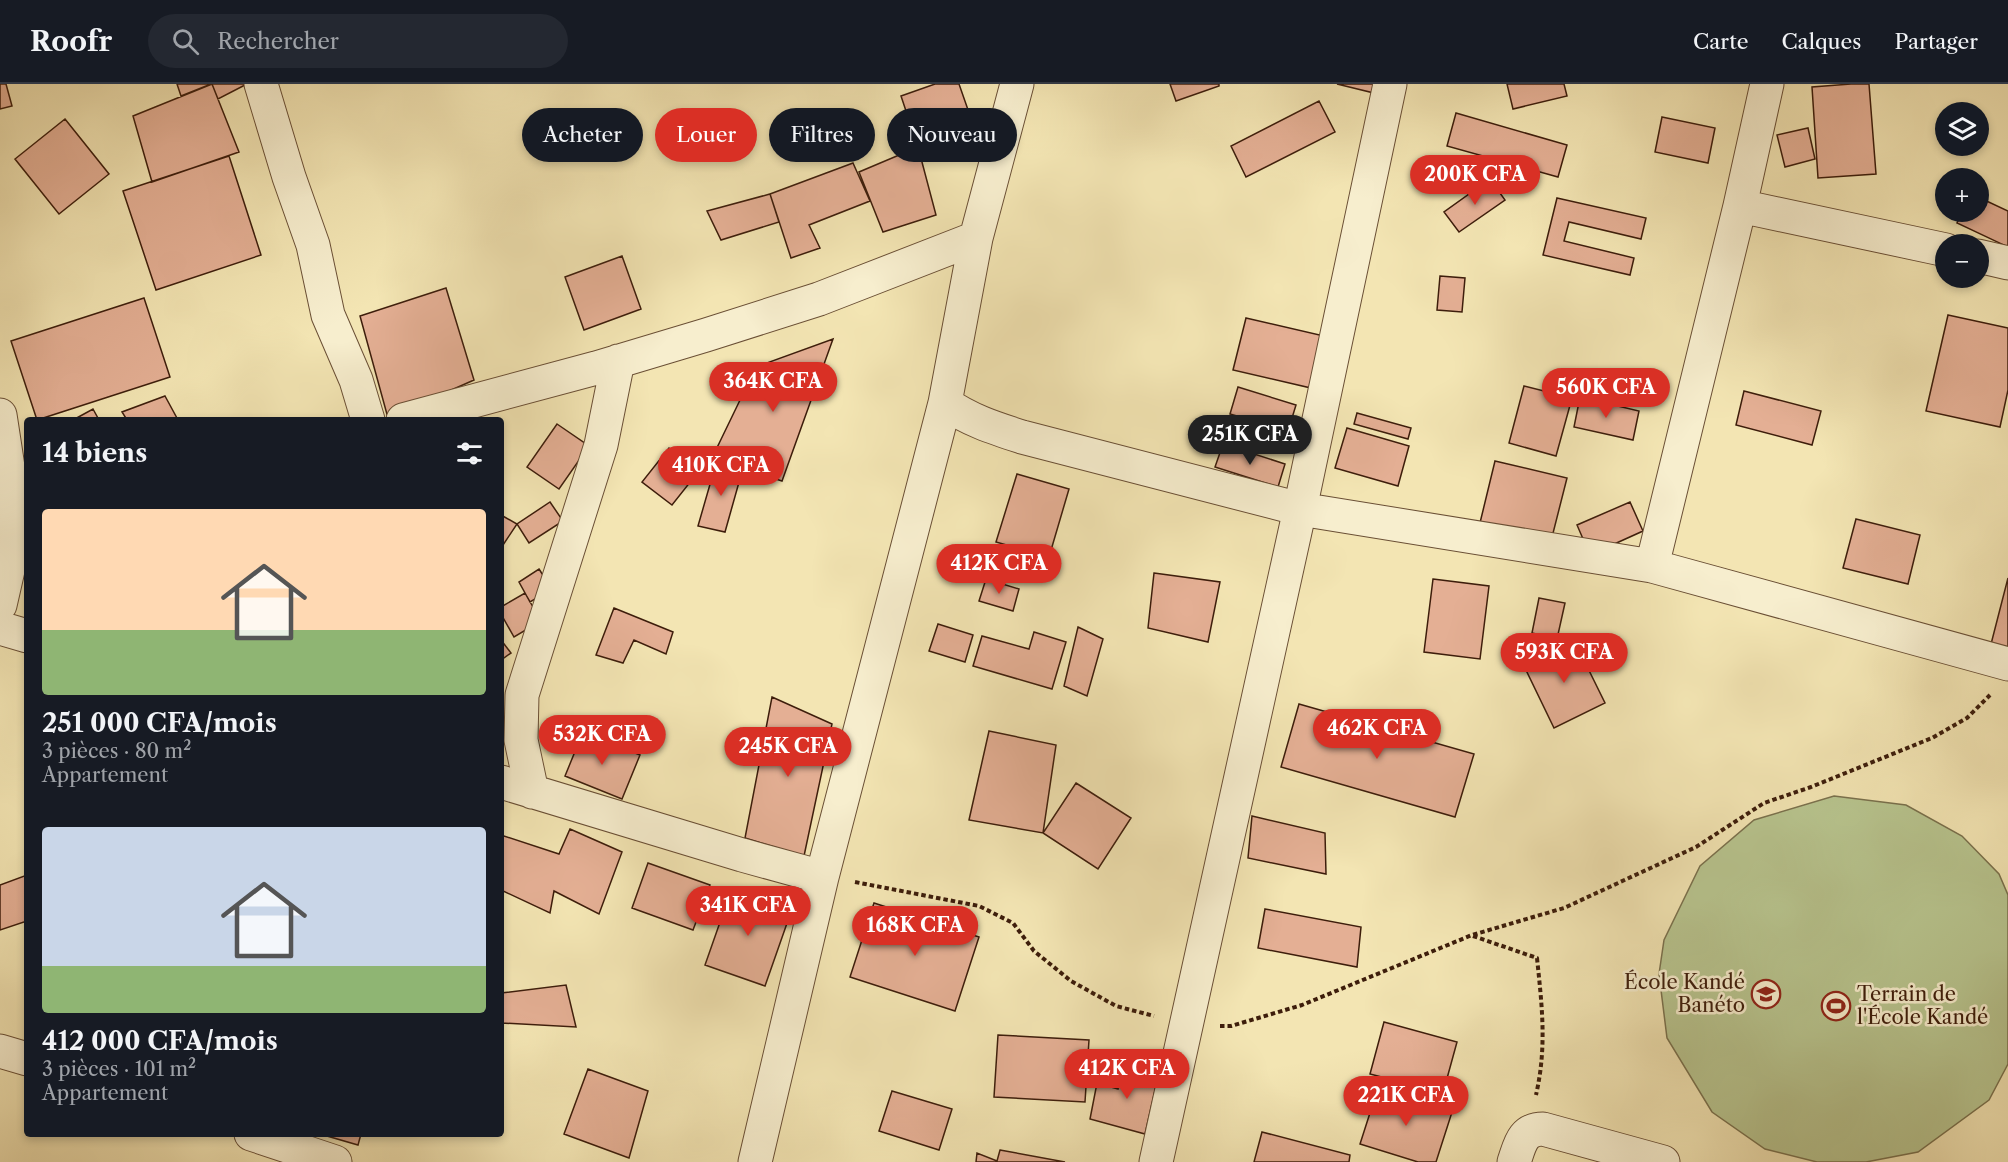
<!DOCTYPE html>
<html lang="fr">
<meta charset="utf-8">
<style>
:root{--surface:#171b24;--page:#242831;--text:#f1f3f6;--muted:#9ea1a6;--line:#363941;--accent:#d93025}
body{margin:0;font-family:"Libre Caslon Text",serif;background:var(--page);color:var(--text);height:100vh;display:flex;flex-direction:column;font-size:22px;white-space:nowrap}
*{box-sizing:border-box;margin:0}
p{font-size:20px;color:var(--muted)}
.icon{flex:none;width:33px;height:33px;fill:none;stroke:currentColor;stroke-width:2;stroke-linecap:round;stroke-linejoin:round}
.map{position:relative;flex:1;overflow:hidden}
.drawer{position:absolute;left:24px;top:333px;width:480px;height:720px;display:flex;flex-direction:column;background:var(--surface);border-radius:6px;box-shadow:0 3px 9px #0003}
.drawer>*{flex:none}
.guide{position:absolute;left:522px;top:24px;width:570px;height:54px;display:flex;gap:12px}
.fabs{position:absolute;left:1935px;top:18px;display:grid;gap:12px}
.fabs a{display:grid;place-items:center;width:54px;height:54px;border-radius:50%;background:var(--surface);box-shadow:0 3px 9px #0003;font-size:30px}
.price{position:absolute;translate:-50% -51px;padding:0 14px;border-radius:21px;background:var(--accent);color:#fff;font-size:20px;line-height:39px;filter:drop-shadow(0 2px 3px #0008)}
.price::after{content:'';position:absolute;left:50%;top:36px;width:18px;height:14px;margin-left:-9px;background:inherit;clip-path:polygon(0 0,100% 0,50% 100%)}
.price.current{background:#222;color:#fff}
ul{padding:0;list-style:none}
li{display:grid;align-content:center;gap:12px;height:318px;padding:0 18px}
li span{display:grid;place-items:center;height:186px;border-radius:6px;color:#555}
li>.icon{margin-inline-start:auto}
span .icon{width:108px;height:108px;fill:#fffc;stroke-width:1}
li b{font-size:26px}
h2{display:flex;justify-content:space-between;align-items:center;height:72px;padding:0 18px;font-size:26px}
.chip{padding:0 21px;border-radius:27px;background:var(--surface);box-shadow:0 3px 9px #0003;font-size:21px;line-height:54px}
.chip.current{background:var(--accent);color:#fff}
header{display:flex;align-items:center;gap:36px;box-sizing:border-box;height:84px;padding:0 30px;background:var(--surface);border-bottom:2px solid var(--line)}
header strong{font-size:28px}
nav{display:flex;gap:33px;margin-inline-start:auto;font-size:21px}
.search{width:420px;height:54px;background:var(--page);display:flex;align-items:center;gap:15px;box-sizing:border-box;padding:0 21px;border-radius:33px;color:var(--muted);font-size:22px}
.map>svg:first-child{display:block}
.green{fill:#b8c58f;stroke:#7a714d;stroke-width:1.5}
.building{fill:#e4af94;stroke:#3d1d0b;stroke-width:1.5}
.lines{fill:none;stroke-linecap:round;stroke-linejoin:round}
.minor-casing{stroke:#6a4f35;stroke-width:35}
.path{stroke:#3d1d0b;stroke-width:4;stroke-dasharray:4.5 3;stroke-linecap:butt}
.minor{stroke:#f7eece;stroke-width:33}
.labels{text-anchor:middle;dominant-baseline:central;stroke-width:5;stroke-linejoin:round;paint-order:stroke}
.poi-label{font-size:20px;fill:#3d1d0b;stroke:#f7eece;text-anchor:end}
</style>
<header>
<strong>Roofr</strong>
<div class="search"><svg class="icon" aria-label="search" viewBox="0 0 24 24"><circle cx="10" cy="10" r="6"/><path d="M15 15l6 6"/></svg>Rechercher</div>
<nav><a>Carte</a><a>Calques</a><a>Partager</a></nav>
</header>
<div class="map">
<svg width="2008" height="1078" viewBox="0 0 2008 1078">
<rect width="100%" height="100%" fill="#f3e5b3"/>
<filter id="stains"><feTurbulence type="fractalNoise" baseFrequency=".00333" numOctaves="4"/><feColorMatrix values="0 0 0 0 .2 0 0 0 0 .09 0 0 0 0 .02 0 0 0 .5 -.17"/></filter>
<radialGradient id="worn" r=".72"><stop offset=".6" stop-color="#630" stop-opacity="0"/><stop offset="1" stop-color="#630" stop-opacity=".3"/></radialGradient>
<path class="green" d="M1834 712 1906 721 1962 752 1999 790 2008 811V980L1989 1016 1918 1068 1866 1078H1817L1765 1065 1712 1028 1667 954 1659 890 1664 856 1700 782 1754 736Z"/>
<path class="building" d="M0 0H6L12 22 0 25Z
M177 0H211L181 12Z
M212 0 239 68 152 98 133 32Z
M212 0H244L245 1 218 15Z
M935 0H959L974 43 918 63 901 12Z
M1170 0H1219V2L1176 17Z
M1337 0H1377L1374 9Z
M1507 0H1564L1567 12 1513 25Z
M1851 0H1869L1876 90 1818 94 1812 3Z
M1319 17 1335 48 1246 93 1231 62Z
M1456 29 1567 61 1558 93 1447 62Z
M1662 33 1715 44 1708 79 1655 68Z
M65 35 109 90 59 130 15 75Z
M1808 44 1815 75 1785 83 1777 51Z
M918 63 936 131 883 148 859 88Z
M229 72 261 171 156 206 123 107Z
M853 79 870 117 809 141 820 164 791 174 770 110Z
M1490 95 1505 116 1459 148 1444 128Z
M770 110 779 138 721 156 707 127Z
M1978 113 2008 127V163L1957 139 1963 128H1978Z
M1557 114 1646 134 1641 155 1569 138 1564 157 1634 174 1630 191 1543 171Z
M622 172 641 225 584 246 565 193Z
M1440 192 1465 194 1462 228 1437 226Z
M446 204 474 296 388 334 360 232Z
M144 214 170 293 37 336 11 257Z
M1948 231 2008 244V306L2000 343 1926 327Z
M1246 234 1324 252 1311 304 1233 286Z
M833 255 782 397 712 374 756 283Z
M1524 302 1572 314 1556 372 1509 359Z
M1238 303 1296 321 1288 347 1230 330Z
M1744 307 1821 327 1812 361 1736 341Z
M165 312 178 336H127L122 328Z
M1580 313 1639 327 1633 356 1574 343Z
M93 325 99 336H73Z
M1357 329 1411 344 1408 355 1354 340Z
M557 340 589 362 559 405 527 383Z
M1347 344 1409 362 1398 402 1335 384Z
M1223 360 1285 380 1278 403 1215 383Z
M669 364 699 387 672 421 642 398Z
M717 376 743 384 725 448 698 442Z
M1495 377 1567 394 1550 461 1479 443Z
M1017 390 1069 405 1049 473 996 458Z
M550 418 563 437 529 459 517 440Z
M1630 418 1643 447 1590 471 1577 441Z
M501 431 517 440 503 461 501 459Z
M1856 435 1920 451 1908 500 1843 484Z
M539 485 552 505 530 518 519 498Z
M1154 489 1220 498 1208 558 1148 544Z
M2008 494V569L1990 564Z
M986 495 1019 505 1013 527 979 517Z
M1433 495 1489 502 1480 575 1424 568Z
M525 509 541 537 514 553 501 530V523Z
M1539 514 1565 519 1557 555 1532 549Z
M614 524 673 548 666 570 634 556 623 579 596 571Z
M938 540 973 551 965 578 929 567Z
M1078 543 1103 555 1087 612 1064 602Z
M1034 548 1066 558 1052 605 973 582 982 552 1029 565Z
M501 556 511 569 501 576Z
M1574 556 1605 619 1554 644 1523 580Z
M772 613 832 640 804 772 745 754Z
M1299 620 1474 670 1455 733 1281 683Z
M989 647 1056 661 1043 749 969 736Z
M583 648 640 671 622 715 565 692Z
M1076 699 1131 734 1098 785 1043 749Z
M1252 732 1325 749 1326 790 1248 774Z
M570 745 622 768 599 830 554 807 550 829 501 806V751L559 770Z
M648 779 710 801 693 846 632 824Z
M27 791V837L0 846V801Z
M732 804 792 825 765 902 705 881Z
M874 819 979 853 955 927 850 893Z
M1265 825 1361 843 1357 883 1258 864Z
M566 901 576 943 501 939V909Z
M1384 938 1457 958 1443 1009 1370 990Z
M998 951 1089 956 1085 1018 994 1013Z
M1123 979 1159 989 1145 1050 1090 1035 1097 999 1118 1005Z
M588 985 648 1007 629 1074 564 1050Z
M1378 1004 1453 1025 1436 1078H1418L1360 1060Z
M892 1007 952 1025 939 1066 879 1047Z
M1262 1048 1350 1071 1349 1078H1254Z
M320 1050H361L358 1061Z
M1000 1066 1065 1078H976L977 1069 997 1077Z"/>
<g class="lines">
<g class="minor-casing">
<path id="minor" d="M261 0 289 93 313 161 328 231 356 296 368 336
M1740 122 1946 166
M1978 172 2008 179
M945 319C969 336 994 344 1022 353L1300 425 1652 482 2008 580
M0 331 16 435 8 486 0 521
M403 336 596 284 706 251 819 215 976 154
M1652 482 1740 122 1767 0
M0 544 27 552
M501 698 742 771 822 793
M532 708 521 656 522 611 601 361 618 277
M0 967 27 975
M251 1050 335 1078
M755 1078 822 793 945 319 976 154 1017 0
M1156 1078 1300 425 1390 0
M1514 1078C1520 1061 1522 1045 1543 1045L1663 1078"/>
</g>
<path class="path" d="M855 798 979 822 1013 839 1034 867 1071 897 1116 922 1154 932
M1473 852 1537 874C1542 922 1547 963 1536 1011
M1220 942H1231L1302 921 1472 851 1564 824 1696 763 1764 719 1811 703 1932 654 1967 634 1990 611"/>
<use href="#minor" class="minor"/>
</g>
<defs>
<g id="school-ring" transform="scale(1.5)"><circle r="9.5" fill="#f7eece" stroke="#8f2418" stroke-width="1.5"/><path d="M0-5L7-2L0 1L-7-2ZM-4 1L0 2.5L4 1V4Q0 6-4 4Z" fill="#8f2418"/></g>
<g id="stadium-ring" transform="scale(1.5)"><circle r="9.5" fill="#f7eece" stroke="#8f2418" stroke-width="1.5"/><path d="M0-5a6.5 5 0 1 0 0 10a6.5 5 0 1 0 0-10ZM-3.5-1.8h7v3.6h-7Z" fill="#8f2418"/></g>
</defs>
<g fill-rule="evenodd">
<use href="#school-ring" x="1766" y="910"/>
<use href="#stadium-ring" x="1836" y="922"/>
</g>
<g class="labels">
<g class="poi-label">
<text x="1745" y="898">École Kandé<tspan x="1745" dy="23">Banéto</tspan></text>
<text x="1857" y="910" text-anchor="start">Terrain de<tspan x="1857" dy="23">l'École Kandé</tspan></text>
</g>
</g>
<rect width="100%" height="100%" filter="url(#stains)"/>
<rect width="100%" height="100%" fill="url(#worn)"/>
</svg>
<div class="fabs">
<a><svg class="icon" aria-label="layers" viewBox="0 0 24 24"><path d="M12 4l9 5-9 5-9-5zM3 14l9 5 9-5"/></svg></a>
<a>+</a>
<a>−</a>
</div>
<b class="price" style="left:1475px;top:122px">200K CFA</b>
<b class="price" style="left:773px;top:329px">364K CFA</b>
<b class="price" style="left:1606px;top:335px">560K CFA</b>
<b class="price current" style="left:1250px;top:382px">251K CFA</b>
<b class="price" style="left:721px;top:413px">410K CFA</b>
<b class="price" style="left:999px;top:511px">412K CFA</b>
<b class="price" style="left:1564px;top:600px">593K CFA</b>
<b class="price" style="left:1377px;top:676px">462K CFA</b>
<b class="price" style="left:602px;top:682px">532K CFA</b>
<b class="price" style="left:788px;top:694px">245K CFA</b>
<b class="price" style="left:748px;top:853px">341K CFA</b>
<b class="price" style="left:915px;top:873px">168K CFA</b>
<b class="price" style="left:1127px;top:1016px">412K CFA</b>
<b class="price" style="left:1406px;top:1043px">221K CFA</b>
<div class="guide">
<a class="chip">Acheter</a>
<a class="chip current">Louer</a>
<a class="chip">Filtres</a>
<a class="chip">Nouveau</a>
</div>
<section class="drawer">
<h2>14 biens<svg class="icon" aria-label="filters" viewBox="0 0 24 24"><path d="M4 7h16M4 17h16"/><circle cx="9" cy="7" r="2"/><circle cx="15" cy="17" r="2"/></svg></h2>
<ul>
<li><span style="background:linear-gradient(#ffd9b3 65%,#8fb573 0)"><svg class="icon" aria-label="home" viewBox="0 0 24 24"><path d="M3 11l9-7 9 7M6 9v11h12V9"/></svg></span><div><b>251 000 CFA/mois</b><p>3 pièces · 80 m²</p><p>Appartement</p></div></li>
<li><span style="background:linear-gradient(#c9d6e8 75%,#8fb573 0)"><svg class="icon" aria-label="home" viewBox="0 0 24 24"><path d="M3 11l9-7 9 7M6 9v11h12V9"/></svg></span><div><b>412 000 CFA/mois</b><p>3 pièces · 101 m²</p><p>Appartement</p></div></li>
</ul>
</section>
</div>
